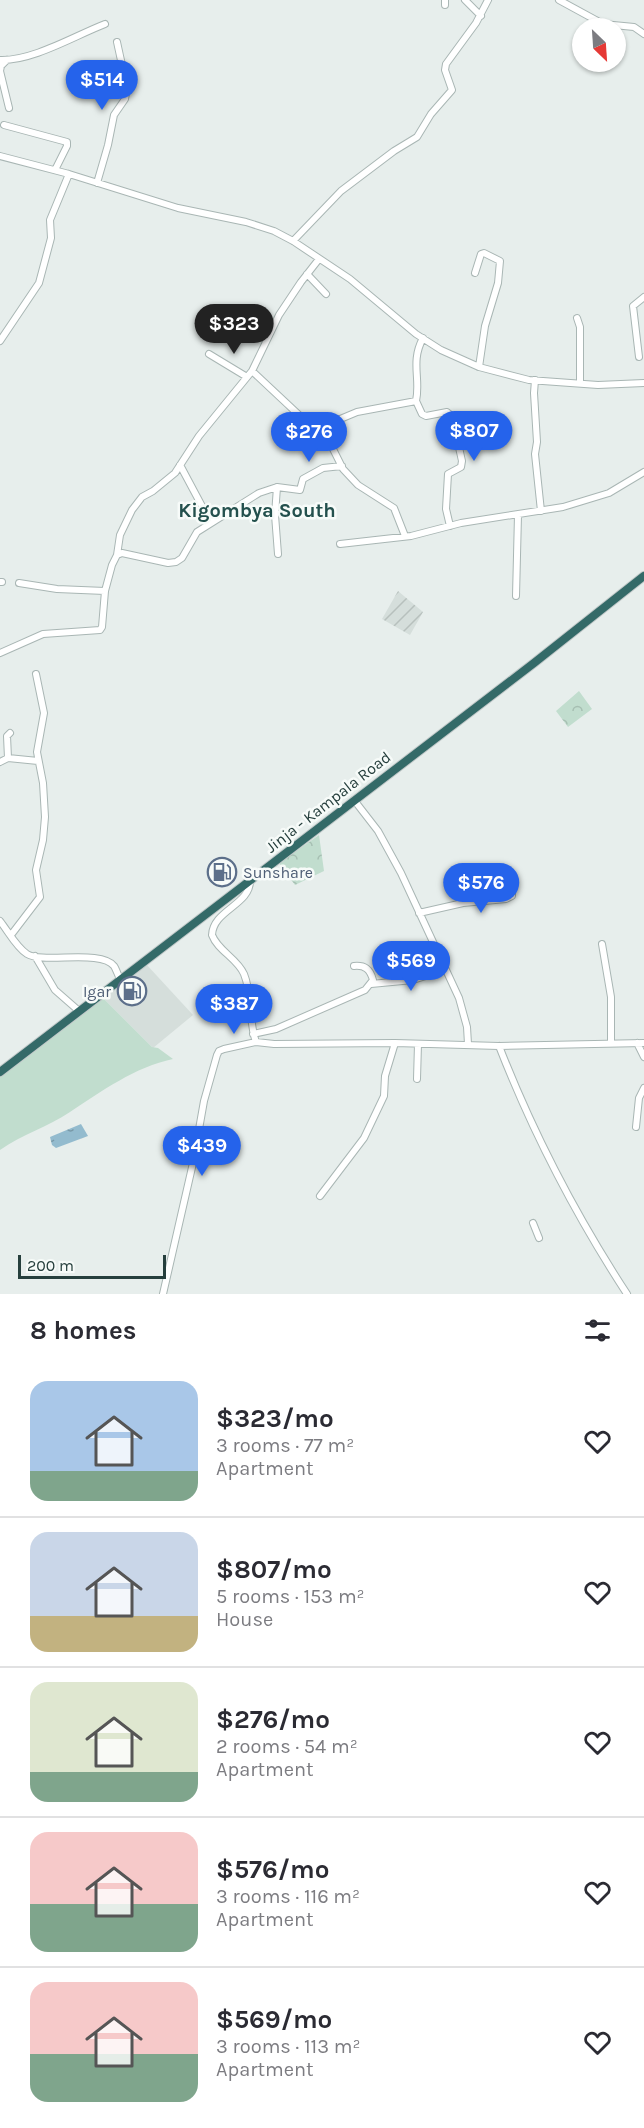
<!DOCTYPE html>
<meta charset="utf-8">
<style>
:root{--surface:#fff;--page:#f2f2f3;--text:#2b2b33;--muted:#7c7c81;--line:#e1e1e2;--accent:#2563eb}
body{margin:0;font-family:Karla,sans-serif;background:var(--page);color:var(--text);height:100vh;display:flex;flex-direction:column;font-size:22px;white-space:nowrap}
*{box-sizing:border-box;margin:0}
p{font-size:20px;color:var(--muted)}
.icon{flex:none;width:33px;height:33px;fill:none;stroke:currentColor;stroke-width:2;stroke-linecap:round;stroke-linejoin:round}
.map{position:relative;height:1294px;overflow:hidden}
.panel{display:flex;flex-direction:column;background:var(--surface);flex:1}
.panel>*{flex:none}
.needle{width:39px;rotate:155deg}
.controls{position:absolute;left:572px;top:18px;display:grid;gap:12px}
.controls a{display:grid;place-items:center;width:54px;height:54px;border-radius:50%;background:var(--surface);box-shadow:0 2px 4px #0004;font-size:30px}
.scale{position:absolute;left:18px;bottom:15px;width:148px;box-sizing:border-box;padding-left:6px;border:3px solid #263f3d;border-top:0;font-size:16px;line-height:21px;white-space:nowrap;color:#263f3d;-webkit-text-stroke:4px #f7fbf9;paint-order:stroke}
.price{position:absolute;translate:-50% -51px;padding:0 14px;border-radius:21px;background:var(--accent);color:#fff;font-size:20px;line-height:39px;filter:drop-shadow(0 2px 3px #0008)}
.price::after{content:'';position:absolute;left:50%;top:36px;width:18px;height:14px;margin-left:-9px;background:inherit;clip-path:polygon(0 0,100% 0,50% 100%)}
.price.selected{background:#222;color:#fff}
ul{padding:0;list-style:none}
li{display:flex;align-items:center;gap:18px;height:150px;padding:0 30px}
li+li{border-top:2px solid var(--line)}
li span{display:grid;place-items:center;flex:none;width:168px;height:120px;border-radius:18px;color:#555}
li>.icon{margin-inline-start:auto}
span .icon{width:72px;height:72px;fill:#fffc;stroke-width:1}
li b{font-size:26px}
h2{display:flex;justify-content:space-between;align-items:center;height:72px;padding:0 30px;font-size:26px}
.map>svg:first-child{display:block}
.built{fill:#d5dedb}
.industrial{fill:url(#industrial-furrows)}
.grass{fill:#c1ddce}
.park{fill:url(#park-crowns)}
.water{fill:url(#water-ripples)}
.lines{fill:none;stroke-linecap:round;stroke-linejoin:round}
.minor-casing{stroke:#a9b6b4;stroke-width:8}
.highway-casing{stroke:#c2c9c9;stroke-width:10}
.minor{stroke:#fff;stroke-width:6}
.highway{stroke:#346a68;stroke-width:8}
.labels{text-anchor:middle;dominant-baseline:central;stroke-width:5;stroke-linejoin:round;paint-order:stroke}
.street-label{font-size:16px;fill:#263f3d;stroke:#f7fbf9}
.service-label{font-size:16px;fill:#4e5e75;stroke:#f7fbf9;text-anchor:start}
.quarter-label{font-size:20px;font-weight:bold;fill:#23504d;stroke:#f7fbf9}
</style>
<div class="map">
<svg width="644" height="1294" viewBox="0 0 644 1294">
<defs>
<pattern id="industrial-furrows" width="10" height="10" patternUnits="userSpaceOnUse" patternTransform="scale(1.5)"><rect width="10" height="10" fill="#d5dedb"/><path d="M-1 1l2-2M0 10L10 0M9 11l2-2" fill="none" stroke="#b7c0bd"/></pattern>
<pattern id="park-crowns" width="20" height="18" patternUnits="userSpaceOnUse" patternTransform="scale(1.5)"><rect width="20" height="18" fill="#c1ddce"/><path d="M2 6a3 3 0 1 1 6 0M12 15a3 3 0 1 1 6 0" fill="none" stroke="#a6bfb2"/></pattern>
<pattern id="water-ripples" width="26" height="14" patternUnits="userSpaceOnUse" patternTransform="scale(1.5)"><rect width="26" height="14" fill="#93bbce"/><path d="M2 4q2-2 4 0t4 0M15 11q2-2 4 0t4 0" fill="none" stroke="#7899a8"/></pattern>
</defs>
<rect width="100%" height="100%" fill="#e7eeec"/>
<path class="built" d="M146 964 193 1015 153 1048 103 998Z"/>
<path class="industrial" d="M398 591 423 612 410 635 382 619Z"/>
<path class="grass" d="M103 998 152 1047 158 1048 173 1059C135 1067 102 1091 70 1112 48 1127 22 1134 0 1150V1077Z"/>
<path class="park" d="M579 691 592 709 568 727 556 711Z
M319 835 324 871 295 885 279 863Z"/>
<path class="water" d="M81 1124 88 1136 56 1148 52 1145 50 1137Z"/>
<g class="lines">
<g class="minor-casing">
<path id="minor" d="M445 0V5
M465 0 481 16
M559 0 603 24 634 27 644 34
M0 60C33 61 74 36 105 24
M7 60 1 66 0 71 9 108
M4 125 67 142V146L55 170
M0 156 69 174 178 208 246 222 274 231 293 241 350 279 416 334 441 350 479 367 529 380 598 385 644 383
M97 183 108 145 114 115 125 99 127 88 117 42
M293 241 341 191 394 151 417 137 431 114 452 90 445 70 446 64 476 23 488 0
M475 273 481 254 484 253 500 261 498 283 485 326 479 367
M307 274 326 294
M577 318 580 327V383
M0 341 39 283 51 238 50 220 69 174
M209 354 247 377
M639 357 633 306 644 297
M252 371 331 445 343 469 358 485 394 508 405 536
M535 380 534 393 537 442 535 454 541 511
M416 401 422 414 426 416 447 412 452 416 462 461 461 467 448 474 446 509 450 526
M314 430 357 412 416 401C421 379 410 362 423 338
M180 465 211 523
M277 487 275 515 278 554
M340 544 411 536 461 523 563 507 609 493 644 472
M117 555 122 553 168 563 176 562 182 558 197 532 259 493 277 487 300 490 303 479 323 468 342 466
M0 582H2
M19 583 57 589 105 591 112 565 117 555 120 535 132 510 142 497 153 491 175 473 199 436 252 371 279 315 301 282 319 259
M516 596 518 515
M0 653 43 634 100 630 102 627 105 591
M10 733 7 736 8 758 38 761
M0 762 8 758
M354 800 378 831 401 873 459 998 467 1027 468 1044
M250 881C250 905 213 910 212 935 218 951 237 958 244 974 253 996 248 1020 256 1042L274 1044 395 1043 499 1046 644 1043
M419 913 463 903 506 899 512 896V886
M0 921C8 931 16 947 27 954 43 964 101 949 114 966 116 969 118 975 120 979
M11 935 40 897 36 870 43 840 45 817 43 783 37 752 44 713 36 674
M602 944 611 997V1043
M35 956 55 990 79 1011
M371 984 413 980 445 970
M253 1034 276 1029 365 990 373 980C370 969 365 965 354 966
M637 1043 644 1057
M499 1046C533 1133 576 1216 627 1294
M417 1079 418 1044
M636 1127 639 1098 644 1088
M320 1196 364 1138 384 1096 385 1076 395 1043
M533 1223 539 1238
M163 1294 193 1163 204 1101 217 1055 219 1051 224 1049 256 1042"/>
</g>
<g class="highway-casing">
<path id="highway" d="M0 1072 534 663 644 576"/>
</g>
<use href="#minor" class="minor"/>
<use href="#highway" class="highway"/>
</g>
<defs>
<g id="fuel-ring" transform="scale(1.5)"><circle r="9.5" fill="#f7fbf9" stroke="#5c6f8a" stroke-width="1.5"/><path d="M-5.5-6h7V0h2V4h1.3V-2.5L3-4.5l.8-.8L6-3V5H2.5V1h-1V6h-7ZM-4.2-4.7v3.2H.2V-4.7Z" fill="#5c6f8a"/></g>
</defs>
<g fill-rule="evenodd">
<use href="#fuel-ring" x="222" y="872"/>
<use href="#fuel-ring" x="132" y="991"/>
</g>
<g class="labels">
<g class="street-label">
<text transform="translate(328 802) rotate(-38)">Jinja - Kampala Road</text>
</g>
<g class="service-label">
<text x="243" y="872">Sunshare</text>
<text x="111" y="991" text-anchor="end">Igar</text>
</g>
<g class="quarter-label">
<text x="257" y="510">Kigombya South</text>
</g>
</g>
</svg>
<div class="controls">
<a><svg class="needle" viewBox="-14 -14 28 28"><path d="M0-13l5 13h-10z" fill="#e53935"/><path d="M0 13l5-13h-10z" fill="#7c7c81"/></svg></a>
</div>
<div class="scale">200 m</div>
<b class="price" style="left:102px;top:111px">$514</b>
<b class="price selected" style="left:234px;top:355px">$323</b>
<b class="price" style="left:474px;top:462px">$807</b>
<b class="price" style="left:309px;top:463px">$276</b>
<b class="price" style="left:481px;top:914px">$576</b>
<b class="price" style="left:411px;top:992px">$569</b>
<b class="price" style="left:234px;top:1035px">$387</b>
<b class="price" style="left:202px;top:1177px">$439</b>
</div>
<section class="panel">
<h2>8 homes<svg class="icon" aria-label="filters" viewBox="0 0 24 24"><path d="M4 7h16M4 17h16"/><circle cx="9" cy="7" r="2"/><circle cx="15" cy="17" r="2"/></svg></h2>
<ul>
<li><span style="background:linear-gradient(#a9c7e8 75%,#7fa58c 0)"><svg class="icon" aria-label="home" viewBox="0 0 24 24"><path d="M3 11l9-7 9 7M6 9v11h12V9"/></svg></span><div><b>$323/mo</b><p>3 rooms · 77 m²</p><p>Apartment</p></div><svg class="icon" aria-label="heart" viewBox="0 0 24 24"><path d="M12 20l-8-8c-3-5 5-10 8-4 3-6 11-1 8 4z"/></svg></li>
<li><span style="background:linear-gradient(#c9d6e8 70%,#c2b280 0)"><svg class="icon" aria-label="home" viewBox="0 0 24 24"><path d="M3 11l9-7 9 7M6 9v11h12V9"/></svg></span><div><b>$807/mo</b><p>5 rooms · 153 m²</p><p>House</p></div><svg class="icon" aria-label="heart" viewBox="0 0 24 24"><path d="M12 20l-8-8c-3-5 5-10 8-4 3-6 11-1 8 4z"/></svg></li>
<li><span style="background:linear-gradient(#dfe7d0 75%,#7fa58c 0)"><svg class="icon" aria-label="home" viewBox="0 0 24 24"><path d="M3 11l9-7 9 7M6 9v11h12V9"/></svg></span><div><b>$276/mo</b><p>2 rooms · 54 m²</p><p>Apartment</p></div><svg class="icon" aria-label="heart" viewBox="0 0 24 24"><path d="M12 20l-8-8c-3-5 5-10 8-4 3-6 11-1 8 4z"/></svg></li>
<li><span style="background:linear-gradient(#f6c9c9 60%,#7fa58c 0)"><svg class="icon" aria-label="home" viewBox="0 0 24 24"><path d="M3 11l9-7 9 7M6 9v11h12V9"/></svg></span><div><b>$576/mo</b><p>3 rooms · 116 m²</p><p>Apartment</p></div><svg class="icon" aria-label="heart" viewBox="0 0 24 24"><path d="M12 20l-8-8c-3-5 5-10 8-4 3-6 11-1 8 4z"/></svg></li>
<li><span style="background:linear-gradient(#f6c9c9 60%,#7fa58c 0)"><svg class="icon" aria-label="home" viewBox="0 0 24 24"><path d="M3 11l9-7 9 7M6 9v11h12V9"/></svg></span><div><b>$569/mo</b><p>3 rooms · 113 m²</p><p>Apartment</p></div><svg class="icon" aria-label="heart" viewBox="0 0 24 24"><path d="M12 20l-8-8c-3-5 5-10 8-4 3-6 11-1 8 4z"/></svg></li>
</ul>
</section>
